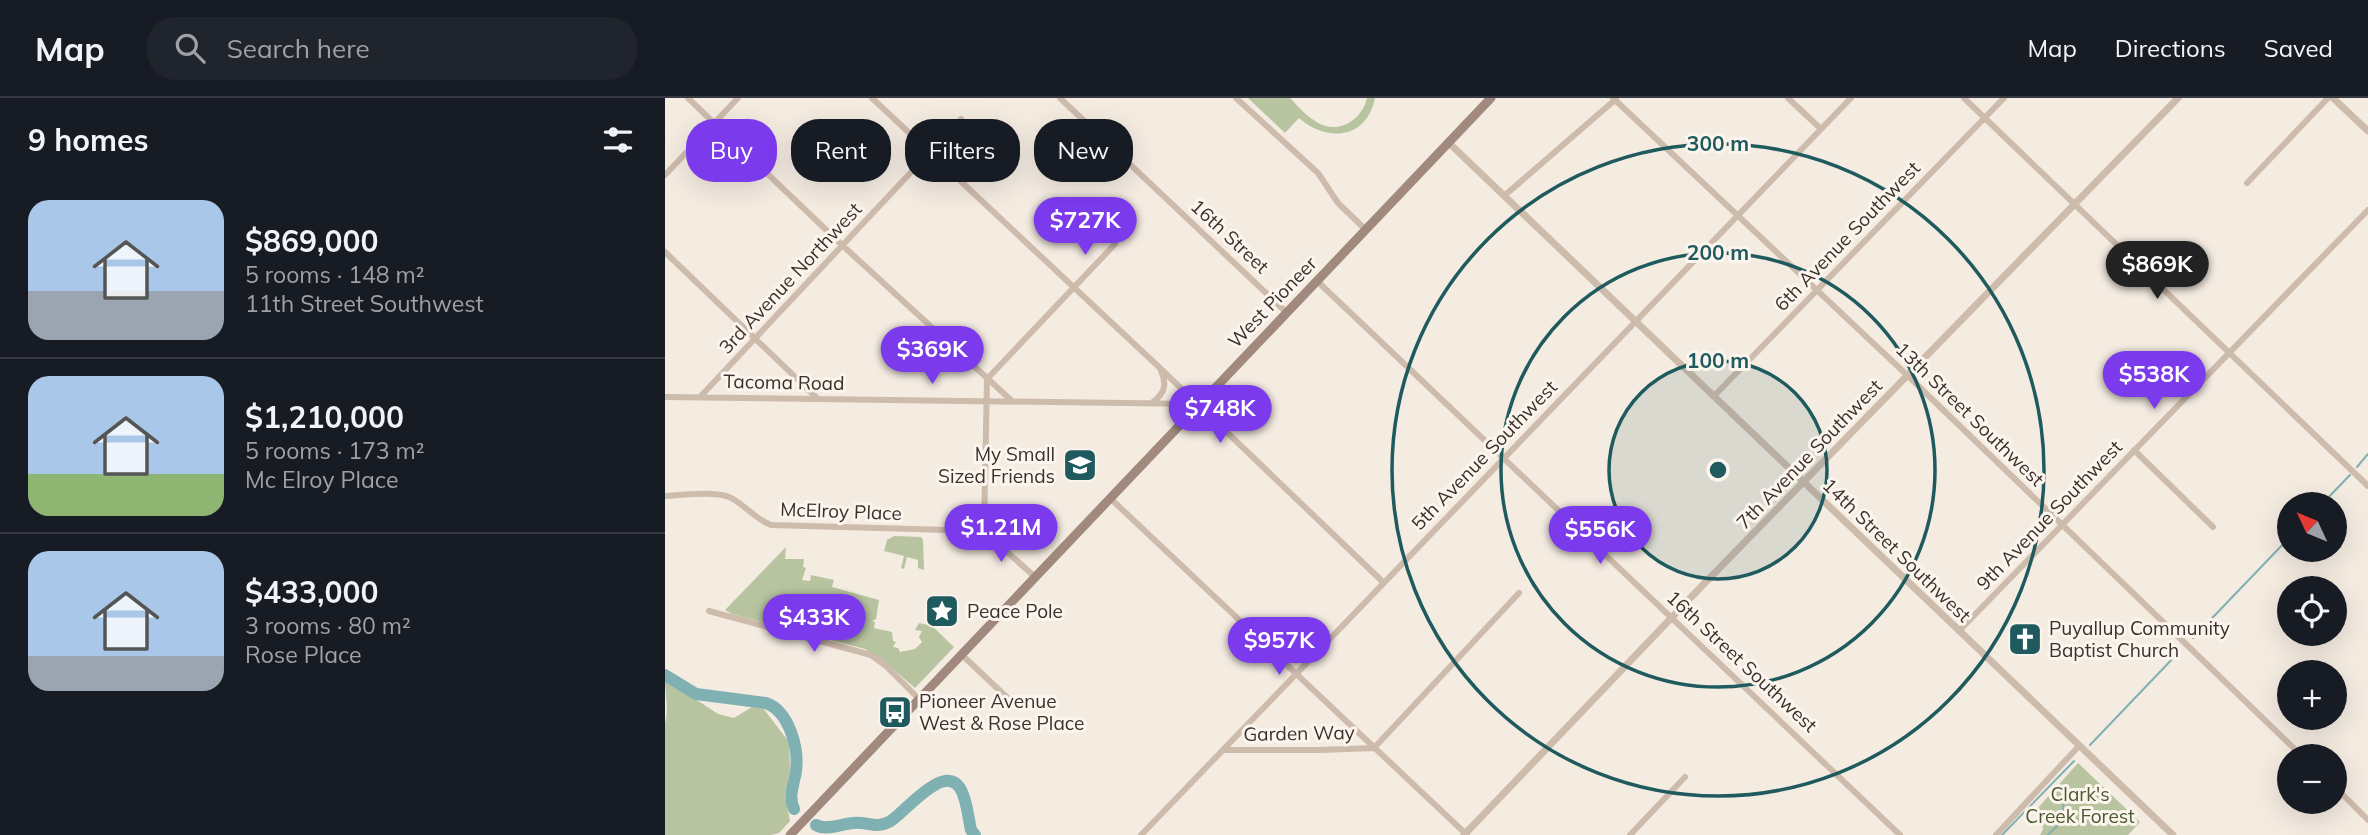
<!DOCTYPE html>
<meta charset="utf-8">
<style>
:root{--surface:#171b24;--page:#20242c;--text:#f1f3f6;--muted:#9ea1a6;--line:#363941;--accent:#7c3aed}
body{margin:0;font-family:Mulish,sans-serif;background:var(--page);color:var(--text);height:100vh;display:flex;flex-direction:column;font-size:26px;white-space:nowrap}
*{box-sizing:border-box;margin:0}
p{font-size:23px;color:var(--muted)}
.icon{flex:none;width:38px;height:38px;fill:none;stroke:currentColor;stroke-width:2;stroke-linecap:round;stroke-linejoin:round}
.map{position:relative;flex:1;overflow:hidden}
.panel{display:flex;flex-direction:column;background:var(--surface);width:665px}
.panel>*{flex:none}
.banner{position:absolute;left:21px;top:21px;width:665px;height:63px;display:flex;gap:14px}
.needle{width:46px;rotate:314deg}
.controls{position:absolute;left:1612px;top:394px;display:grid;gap:14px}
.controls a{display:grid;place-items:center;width:70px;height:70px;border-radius:50%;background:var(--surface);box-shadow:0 7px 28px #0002;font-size:35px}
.price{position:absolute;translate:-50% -60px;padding:0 16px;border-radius:24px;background:var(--accent);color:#fff;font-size:23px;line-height:46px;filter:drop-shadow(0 2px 4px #0008)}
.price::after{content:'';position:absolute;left:50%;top:42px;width:21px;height:16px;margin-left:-10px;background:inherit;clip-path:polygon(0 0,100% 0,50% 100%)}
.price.selected{background:#222;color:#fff}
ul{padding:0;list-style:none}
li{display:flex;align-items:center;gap:21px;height:175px;padding:0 28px}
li+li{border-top:2px solid var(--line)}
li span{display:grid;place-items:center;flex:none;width:196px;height:140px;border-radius:21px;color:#555}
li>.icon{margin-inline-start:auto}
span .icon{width:84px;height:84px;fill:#fffc;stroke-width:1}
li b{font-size:30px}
h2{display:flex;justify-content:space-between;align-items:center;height:84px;padding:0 28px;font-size:30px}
.pill{padding:0 24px;border-radius:28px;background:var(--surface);box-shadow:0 7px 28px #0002;font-size:24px;line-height:63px}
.pill.selected{background:var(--accent);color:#fff}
header{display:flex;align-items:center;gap:42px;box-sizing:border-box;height:98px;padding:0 35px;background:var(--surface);border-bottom:2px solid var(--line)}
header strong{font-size:33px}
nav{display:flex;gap:38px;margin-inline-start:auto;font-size:24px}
.search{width:490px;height:63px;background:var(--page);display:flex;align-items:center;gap:18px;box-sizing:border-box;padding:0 24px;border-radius:28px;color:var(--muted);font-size:26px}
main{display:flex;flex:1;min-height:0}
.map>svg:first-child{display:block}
.green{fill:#b8c4a0}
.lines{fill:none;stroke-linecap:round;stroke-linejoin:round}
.stream{stroke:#7fb0b2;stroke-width:2}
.river{stroke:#7fb0b2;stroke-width:12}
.minor{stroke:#cdbbac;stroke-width:6}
.tertiary{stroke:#cdbbac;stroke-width:7}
.secondary{stroke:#a18a7d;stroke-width:9}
.ring{fill:none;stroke:#1f5a5e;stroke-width:3.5}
.labels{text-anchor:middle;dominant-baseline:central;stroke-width:6;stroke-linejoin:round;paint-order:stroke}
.street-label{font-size:19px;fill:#3b302b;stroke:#fbf5ee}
.poi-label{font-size:19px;fill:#3b302b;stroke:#fbf5ee;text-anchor:start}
.park-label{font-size:19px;fill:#4a5a2e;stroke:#fbf5ee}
.centre{fill:#1f5a5e;stroke:#fbf5ee;stroke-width:3.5}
.ring-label{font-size:21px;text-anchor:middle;font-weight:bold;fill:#1f5a5e;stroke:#fbf5ee;stroke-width:6;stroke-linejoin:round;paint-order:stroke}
</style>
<header>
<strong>Map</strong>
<div class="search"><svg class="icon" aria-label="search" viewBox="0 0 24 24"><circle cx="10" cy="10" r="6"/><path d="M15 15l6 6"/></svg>Search here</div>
<nav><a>Map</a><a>Directions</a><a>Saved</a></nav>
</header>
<main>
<section class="panel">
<h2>9 homes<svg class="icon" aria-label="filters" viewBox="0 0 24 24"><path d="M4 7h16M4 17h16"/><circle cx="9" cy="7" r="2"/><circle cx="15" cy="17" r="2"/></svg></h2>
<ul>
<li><span style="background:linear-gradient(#a9c7e8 65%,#9aa5b1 0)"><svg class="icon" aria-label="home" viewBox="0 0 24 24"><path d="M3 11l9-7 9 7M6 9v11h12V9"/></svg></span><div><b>$869,000</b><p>5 rooms · 148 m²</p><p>11th Street Southwest</p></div></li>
<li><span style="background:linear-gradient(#a9c7e8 70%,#8fb573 0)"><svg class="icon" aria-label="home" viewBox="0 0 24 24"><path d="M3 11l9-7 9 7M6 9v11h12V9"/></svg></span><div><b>$1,210,000</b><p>5 rooms · 173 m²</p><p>Mc Elroy Place</p></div></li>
<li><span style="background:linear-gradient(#a9c7e8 75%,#9aa5b1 0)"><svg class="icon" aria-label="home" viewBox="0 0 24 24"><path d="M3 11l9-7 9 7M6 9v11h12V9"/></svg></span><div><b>$433,000</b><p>3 rooms · 80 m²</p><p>Rose Place</p></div></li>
</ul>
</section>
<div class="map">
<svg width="1703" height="737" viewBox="0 0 1703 737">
<rect width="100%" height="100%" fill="#f4ebe1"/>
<path class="green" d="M583 0H625C633 8 640 17 650 23 671 38 697 23 702 0H710C702 41 662 45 634 20L620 35Z
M229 438 256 439 258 442 259 472 253 470V462L242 459 239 471 236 470 239 458 219 453 222 442Z
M121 449 120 461H139L138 469 141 470 137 482 145 483 146 477 169 482 167 489 214 502 211 521 207 523 210 524 209 530 227 534 228 543 231 544 228 549 233 550 235 554 250 551 257 544 254 539 257 533 250 532 254 525 267 528 289 549 250 590 215 560 200 551 67 516 60 512Z
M0 581 53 616 69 620 87 609 98 610 124 644 125 672 120 697 125 723 114 735 106 737H0V625C4 614 0 594 0 581Z
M1413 665 1475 724 1463 737H1375L1378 731 1373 710Z"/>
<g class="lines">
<path class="stream" d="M1692 369 1703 356
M1657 406 1685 377
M1528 540 1624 440
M1425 647 1513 555
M1337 737 1409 663
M1383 737C1386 733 1392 729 1395 725 1400 715 1397 701 1401 690"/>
<path class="river" d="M0 577 31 596 101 605C124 613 134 650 131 673 129 687 123 697 129 711
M151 727C161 733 176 726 188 725 201 723 211 731 224 724 238 717 278 664 295 690 302 701 303 719 306 732L310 737"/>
<path class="minor" d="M23 0 177 147 346 302
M207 0 496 271 719 485
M395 0 621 214
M571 0 653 75 673 105 701 132
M948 0 1243 278 1637 658
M1123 0 1156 31
M1299 0 1703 388
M0 77 73 0
M1582 85 1663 0
M839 98 951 1
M0 154 153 301
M651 182 1235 737
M1049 298 1339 0
M0 299 532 306
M35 299 296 21
M488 304C500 295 502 286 496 273
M1469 352 1548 429
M0 398C18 397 54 392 68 401 82 409 90 421 106 427L319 433
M445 400 802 737
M319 433 322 281 450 146
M319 433 370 479
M44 513 206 557 221 568 253 600
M1294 533 1703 112
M296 556 350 607
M558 652H655L709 650 854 495
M1670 689 1703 722
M476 737 1186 0
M965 737 1020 679
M1331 737 1414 648"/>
<path class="tertiary" d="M1668 0 1703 33
M783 44 1508 737
M799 737 1033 492 1513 0"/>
<path class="secondary" d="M125 737 826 0"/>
</g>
<circle cx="1053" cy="372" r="109" fill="#1f5a5e" fill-opacity=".12"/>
<g class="ring">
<circle cx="1053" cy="372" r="109"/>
<circle cx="1053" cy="372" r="217"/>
<circle cx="1053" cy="372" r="326"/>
</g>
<defs>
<g id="school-square" transform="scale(1.75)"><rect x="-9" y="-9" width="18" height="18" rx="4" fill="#1f5a5e" stroke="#fbf5ee"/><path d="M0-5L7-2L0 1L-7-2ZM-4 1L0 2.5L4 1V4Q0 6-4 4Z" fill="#fff"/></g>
<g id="sight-square" transform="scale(1.75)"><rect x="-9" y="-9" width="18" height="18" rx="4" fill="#1f5a5e" stroke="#fbf5ee"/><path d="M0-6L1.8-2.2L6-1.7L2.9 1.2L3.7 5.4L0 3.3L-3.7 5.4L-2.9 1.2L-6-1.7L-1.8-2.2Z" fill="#fff"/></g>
<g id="church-square" transform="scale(1.75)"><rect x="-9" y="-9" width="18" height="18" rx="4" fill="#1f5a5e" stroke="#fbf5ee"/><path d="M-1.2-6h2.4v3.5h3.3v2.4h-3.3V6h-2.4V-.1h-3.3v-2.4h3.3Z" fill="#fff"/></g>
<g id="bus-square" transform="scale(1.75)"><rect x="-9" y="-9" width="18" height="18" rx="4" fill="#1f5a5e" stroke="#fbf5ee"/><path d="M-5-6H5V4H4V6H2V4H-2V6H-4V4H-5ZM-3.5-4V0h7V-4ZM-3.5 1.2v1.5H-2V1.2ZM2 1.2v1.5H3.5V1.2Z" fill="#fff"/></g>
</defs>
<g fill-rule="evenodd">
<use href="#school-square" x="415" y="367"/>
<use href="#sight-square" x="277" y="513"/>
<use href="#church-square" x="1360" y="541"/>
<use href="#bus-square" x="230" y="614"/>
</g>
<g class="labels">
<g class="street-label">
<text transform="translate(565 138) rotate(43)">16th Street</text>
<text transform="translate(1182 138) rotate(-46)">6th Avenue Southwest</text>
<text transform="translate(125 180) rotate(-47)">3rd Avenue Northwest</text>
<text transform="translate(607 204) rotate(-46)">West Pioneer</text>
<text transform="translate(119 284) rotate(1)">Tacoma Road</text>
<text transform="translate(1305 316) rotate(44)">13th Street Southwest</text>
<text transform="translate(1144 356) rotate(-46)">7th Avenue Southwest</text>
<text transform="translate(819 357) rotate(-46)">5th Avenue Southwest</text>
<text transform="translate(176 413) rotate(2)">McElroy Place</text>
<text transform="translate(1384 417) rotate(-46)">9th Avenue Southwest</text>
<text transform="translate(1232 452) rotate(44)">14th Street Southwest</text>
<text transform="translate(1077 563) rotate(43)">16th Street Southwest</text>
<text transform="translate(634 635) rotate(-1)">Garden Way</text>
</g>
<g class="poi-label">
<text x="390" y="356" text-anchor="end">My Small<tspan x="390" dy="22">Sized Friends</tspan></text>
<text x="302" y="513">Peace Pole</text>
<text x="1384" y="530">Puyallup Community<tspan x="1384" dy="22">Baptist Church</tspan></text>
<text x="254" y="603">Pioneer Avenue<tspan x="254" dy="22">West &amp; Rose Place</tspan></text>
</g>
<g class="park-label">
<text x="1415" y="696">Clark's<tspan x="1415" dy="22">Creek Forest</tspan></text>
</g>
</g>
<circle cx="1053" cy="372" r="10" class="centre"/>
<g class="ring-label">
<text x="1053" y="53">300 m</text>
<text x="1053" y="162">200 m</text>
<text x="1053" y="270">100 m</text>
</g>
</svg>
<div class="controls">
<a><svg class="needle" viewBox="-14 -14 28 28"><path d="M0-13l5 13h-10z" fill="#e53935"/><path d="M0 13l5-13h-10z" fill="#9ea1a6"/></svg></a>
<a><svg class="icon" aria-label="locate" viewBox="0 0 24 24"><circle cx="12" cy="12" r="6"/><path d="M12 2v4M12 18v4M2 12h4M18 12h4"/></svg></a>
<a>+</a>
<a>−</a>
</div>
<b class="price" style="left:420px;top:159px">$727K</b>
<b class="price selected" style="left:1492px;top:203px">$869K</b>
<b class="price" style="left:267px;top:288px">$369K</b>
<b class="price" style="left:1489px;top:313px">$538K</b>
<b class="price" style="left:555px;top:347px">$748K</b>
<b class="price" style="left:336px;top:466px">$1.21M</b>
<b class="price" style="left:935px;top:468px">$556K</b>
<b class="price" style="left:149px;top:556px">$433K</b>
<b class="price" style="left:614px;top:579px">$957K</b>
<div class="banner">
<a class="pill selected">Buy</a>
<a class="pill">Rent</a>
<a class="pill">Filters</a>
<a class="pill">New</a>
</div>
</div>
</main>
